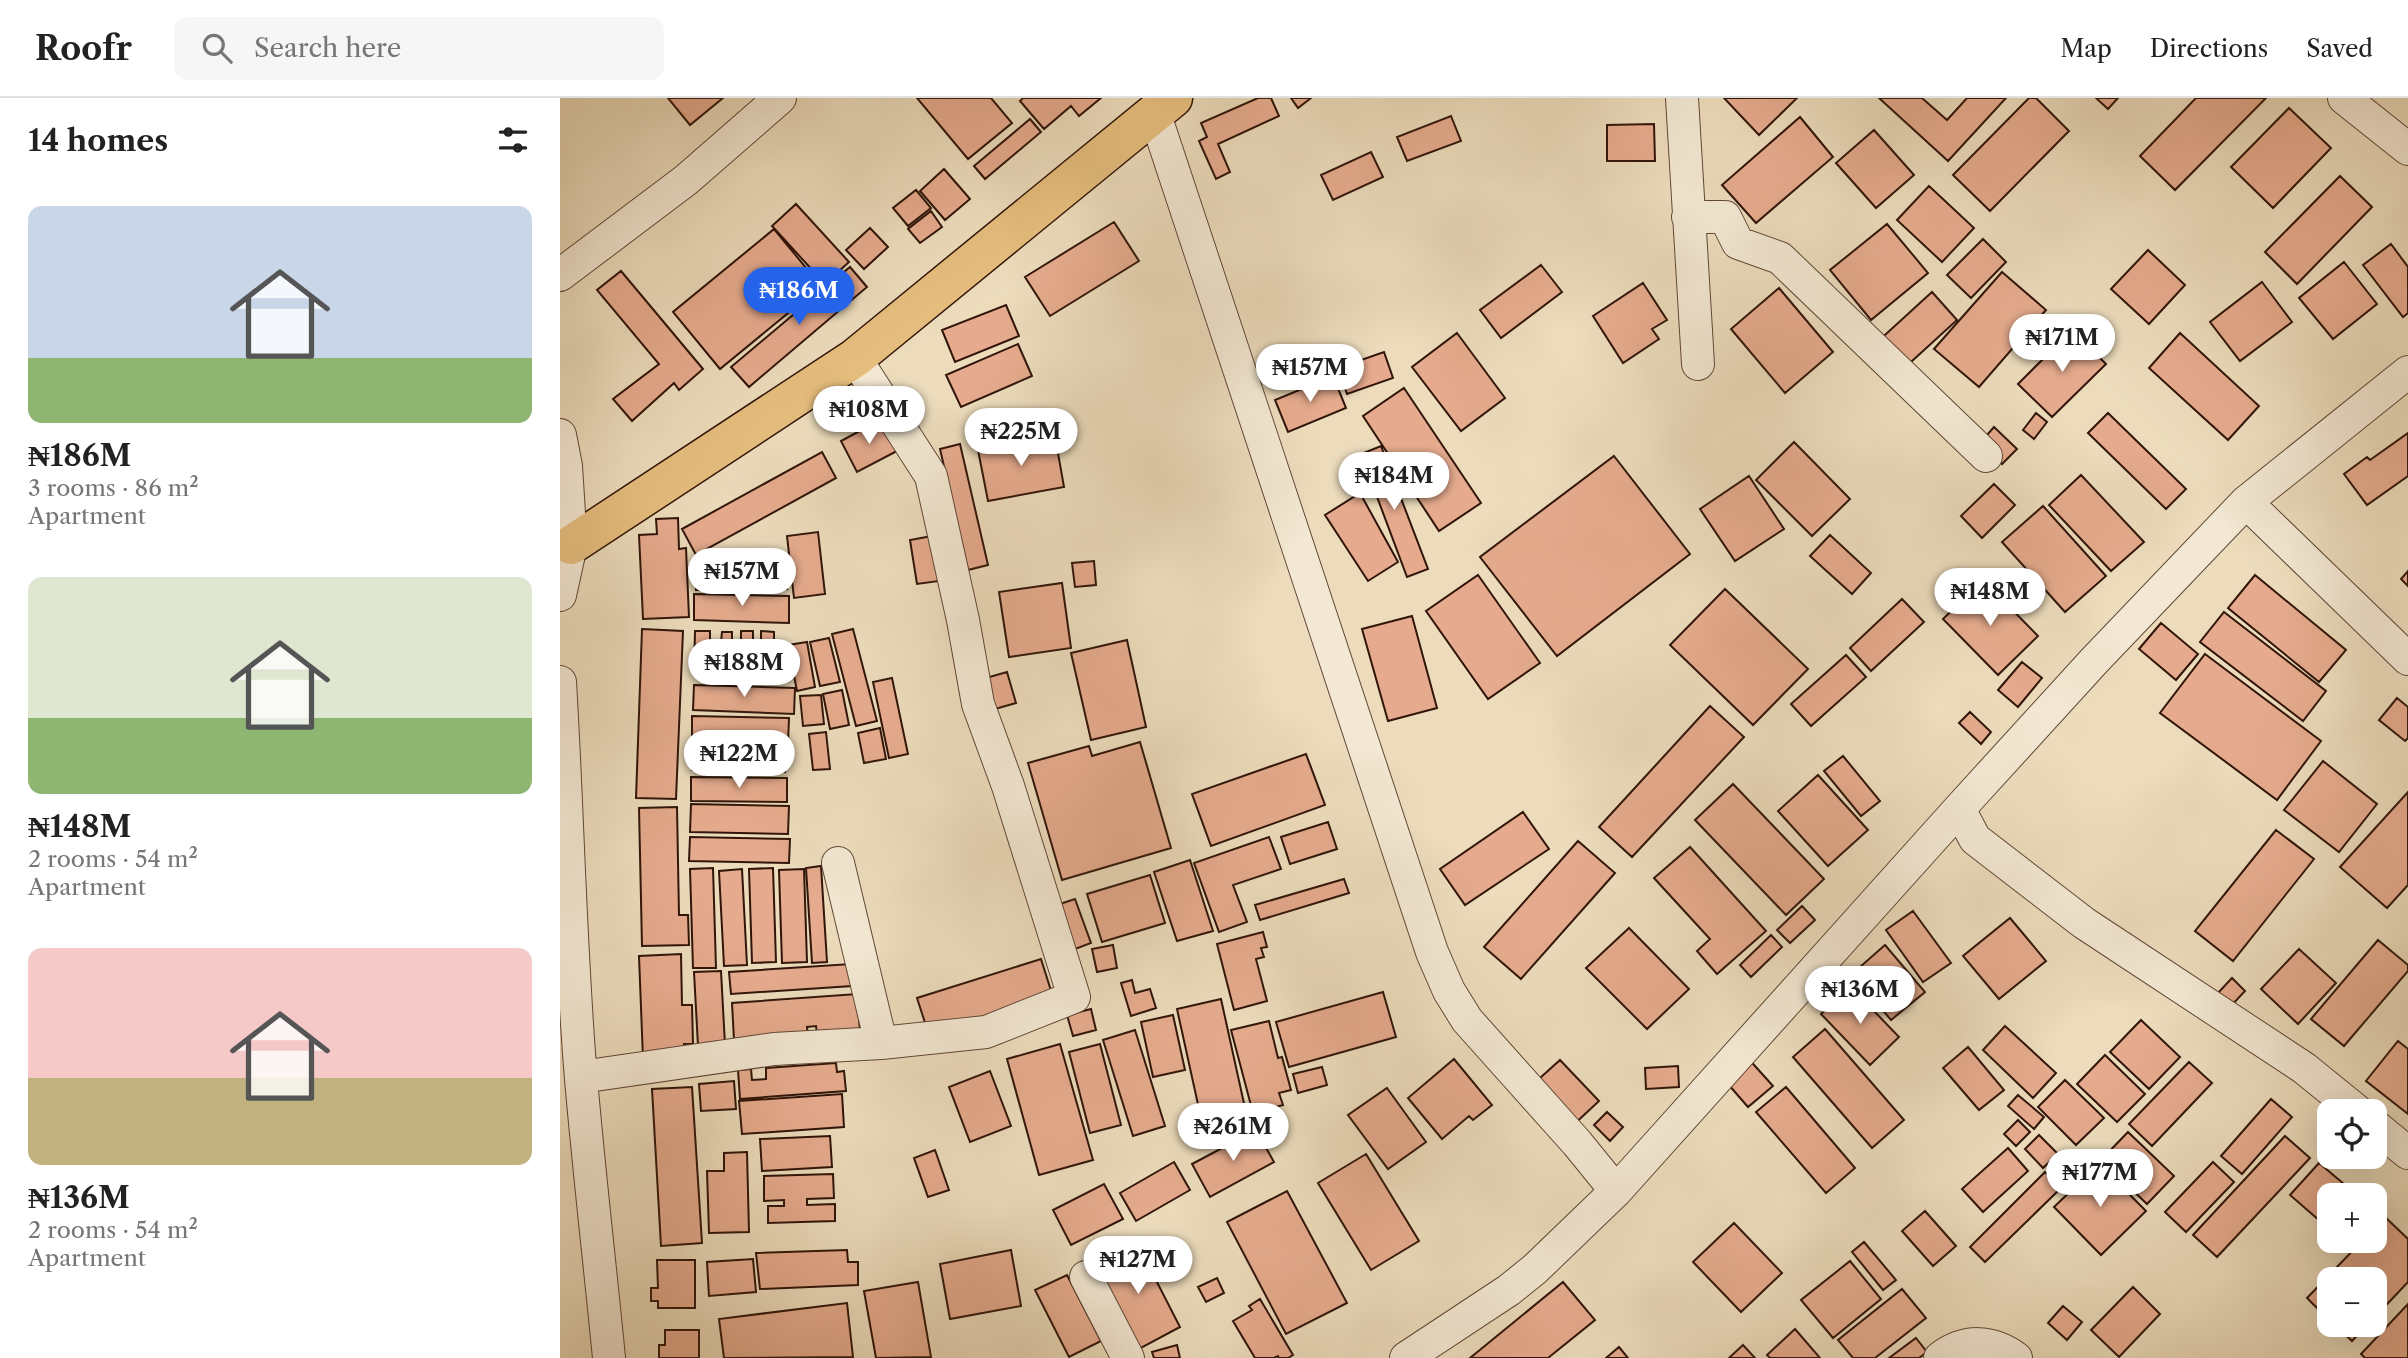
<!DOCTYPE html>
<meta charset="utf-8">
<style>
:root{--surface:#fff;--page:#f6f6f6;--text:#222;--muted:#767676;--line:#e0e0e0;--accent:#2563eb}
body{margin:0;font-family:"Libre Caslon Text",serif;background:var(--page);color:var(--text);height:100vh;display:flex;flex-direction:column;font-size:26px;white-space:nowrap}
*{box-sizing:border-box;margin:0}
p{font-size:23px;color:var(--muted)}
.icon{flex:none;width:38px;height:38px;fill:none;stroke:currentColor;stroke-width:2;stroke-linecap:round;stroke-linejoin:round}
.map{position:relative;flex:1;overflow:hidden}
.details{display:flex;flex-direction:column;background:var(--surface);width:560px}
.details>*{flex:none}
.fabs{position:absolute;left:1757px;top:1001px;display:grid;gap:14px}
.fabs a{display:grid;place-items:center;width:70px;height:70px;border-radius:14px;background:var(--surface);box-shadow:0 7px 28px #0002;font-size:35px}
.price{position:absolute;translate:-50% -60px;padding:0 16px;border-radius:24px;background:#fff;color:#222;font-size:23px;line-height:46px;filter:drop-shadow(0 2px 4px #0008)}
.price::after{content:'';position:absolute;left:50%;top:42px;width:21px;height:16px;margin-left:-10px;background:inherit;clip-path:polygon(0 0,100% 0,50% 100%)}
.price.active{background:var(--accent);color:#fff}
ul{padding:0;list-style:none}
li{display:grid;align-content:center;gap:14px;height:371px;padding:0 28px}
li span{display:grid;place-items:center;height:217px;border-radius:14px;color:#555}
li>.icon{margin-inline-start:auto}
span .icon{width:126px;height:126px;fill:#fffc;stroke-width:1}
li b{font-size:30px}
h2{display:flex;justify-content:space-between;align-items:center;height:84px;padding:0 28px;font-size:30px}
header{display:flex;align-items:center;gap:42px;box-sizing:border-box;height:98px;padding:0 35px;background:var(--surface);border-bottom:2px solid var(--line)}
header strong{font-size:33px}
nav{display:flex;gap:38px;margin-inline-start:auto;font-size:24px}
.search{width:490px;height:63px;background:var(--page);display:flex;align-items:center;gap:18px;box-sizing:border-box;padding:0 24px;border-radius:14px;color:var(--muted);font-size:26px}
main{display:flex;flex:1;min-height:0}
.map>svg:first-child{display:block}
.building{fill:#e6ab8e;stroke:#311509;stroke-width:2}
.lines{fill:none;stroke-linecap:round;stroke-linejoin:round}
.minor-casing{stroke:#604736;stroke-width:34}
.major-casing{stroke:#311509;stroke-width:41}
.minor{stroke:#f3e8d3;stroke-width:32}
.major{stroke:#e6be7e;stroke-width:38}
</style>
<header>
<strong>Roofr</strong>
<div class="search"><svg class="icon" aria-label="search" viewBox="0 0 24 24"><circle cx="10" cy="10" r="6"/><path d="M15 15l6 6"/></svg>Search here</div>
<nav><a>Map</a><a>Directions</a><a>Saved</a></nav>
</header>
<main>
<section class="details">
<h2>14 homes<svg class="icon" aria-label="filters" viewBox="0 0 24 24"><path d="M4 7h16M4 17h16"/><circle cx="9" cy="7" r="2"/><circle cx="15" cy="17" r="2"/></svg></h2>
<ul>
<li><span style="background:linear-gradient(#c9d6e8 70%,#8fb573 0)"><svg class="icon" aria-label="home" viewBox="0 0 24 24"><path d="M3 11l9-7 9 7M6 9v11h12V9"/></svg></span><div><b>₦186M</b><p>3 rooms · 86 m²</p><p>Apartment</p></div></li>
<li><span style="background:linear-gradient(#dfe7d0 65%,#8fb573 0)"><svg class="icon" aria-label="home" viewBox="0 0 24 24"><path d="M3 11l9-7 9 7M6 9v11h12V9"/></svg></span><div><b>₦148M</b><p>2 rooms · 54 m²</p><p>Apartment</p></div></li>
<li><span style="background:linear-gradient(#f6c9c9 60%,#c2b280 0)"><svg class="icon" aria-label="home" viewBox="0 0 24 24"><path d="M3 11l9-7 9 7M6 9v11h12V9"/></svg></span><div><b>₦136M</b><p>2 rooms · 54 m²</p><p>Apartment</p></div></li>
</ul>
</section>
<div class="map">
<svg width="1848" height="1260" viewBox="0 0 1848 1260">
<rect width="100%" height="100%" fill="#ecdcbc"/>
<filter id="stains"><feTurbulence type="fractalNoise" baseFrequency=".00286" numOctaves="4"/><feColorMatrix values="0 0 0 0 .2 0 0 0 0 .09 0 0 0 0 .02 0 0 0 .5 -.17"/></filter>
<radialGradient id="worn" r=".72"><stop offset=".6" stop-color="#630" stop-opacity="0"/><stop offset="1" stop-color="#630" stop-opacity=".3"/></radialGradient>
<path class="building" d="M108 0H163L130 27Z
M357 0H431L452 25 408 61Z
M463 0H541L519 18 511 8 484 31 460 3Z
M698 0H711L719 18 658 46 670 74 656 81 639 43 647 39 641 25Z
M731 0H751L738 10Z
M1164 0H1237L1199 37Z
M1319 0H1362L1387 22 1407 0H1446L1388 63Z
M1469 0H1476L1509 33 1430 113 1393 77Z
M1536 0H1558L1548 11Z
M1636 0H1706L1615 92 1580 58Z
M1729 10 1771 50 1713 110 1671 69Z
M891 18 901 43 847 63 837 39Z
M1240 19 1273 59 1196 125 1162 87Z
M470 21 481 34 425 81 414 68Z
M1094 26 1095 63H1047V27Z
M1314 32 1354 77 1316 110 1276 65Z
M811 54 823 79 773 102 761 77Z
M384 71 410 101 385 122 360 93Z
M1780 78 1812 109 1737 186 1705 154Z
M1369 88 1414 130 1382 164 1337 122Z
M356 92 371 110 348 128 333 110Z
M236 106 289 164 265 186 212 128Z
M371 113 382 129 360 145 348 131Z
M554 124 579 163 490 218 465 179Z
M1327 126 1368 175 1311 222 1270 172Z
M310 130 328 149 304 171 286 152Z
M214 131 261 188 160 271 113 214Z
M1423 141 1446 164 1411 200 1387 177Z
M1831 146 1848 169V215L1843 219 1803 167Z
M1588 152 1625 187 1589 226 1551 191Z
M1784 164 1817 206 1773 241 1739 200Z
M981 167 1002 194 941 240 920 212Z
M290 169 307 189 189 289 171 269Z
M61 173 143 271 119 292 114 285 72 323 53 301 99 266 37 192Z
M1442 174 1486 212 1419 289 1374 251Z
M1702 184 1732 224 1680 263 1650 224Z
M1083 185 1107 222 1092 231 1099 241 1063 265 1033 218Z
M1219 190 1273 254 1225 295 1171 231Z
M1372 194 1397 222 1340 274 1315 246Z
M446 207 459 238 395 264 382 232Z
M1512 232 1546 266 1492 319 1458 286Z
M897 235 945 300 901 333 852 269Z
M1620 235 1699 308 1668 342 1589 270Z
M458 246 472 278 401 309 386 277Z
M824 254 833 280 787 296 778 270Z
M773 278 786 310 728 334 715 302Z
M844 290 921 405 879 433 803 318Z
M1476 315 1487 324 1474 341 1463 332Z
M1548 315 1626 391 1606 411 1528 335Z
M320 322 337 353 297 374 281 343Z
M1434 329 1457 351 1442 366 1420 345Z
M1848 335V378L1807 407 1784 376 1807 359 1810 362Z
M495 338 504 389 428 403 418 352Z
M1234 344 1290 401 1252 438 1196 382Z
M400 346 428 467 408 472 380 351Z
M821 348 868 471 847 479 801 356Z
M262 354 276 380 136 457 122 431Z
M1054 358 1130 456 997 558 920 459Z
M1521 377 1584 444 1551 473 1489 407Z
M1189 378 1224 431 1175 463 1140 411Z
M1434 386 1455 407 1422 440 1401 418Z
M800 395 838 464 808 483 765 417Z
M1483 408 1546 478 1505 514 1442 444Z
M118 420 119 451 126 450 129 519 83 521 79 437 97 436 96 421Z
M258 434 265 496 234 500 227 438Z
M1270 437 1311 475 1292 496 1250 458Z
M372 438 379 483 357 486 350 442Z
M534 463 536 487 515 489 512 465Z
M227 469V491L136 492V470Z
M1848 473V488L1841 481Z
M918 477 980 565 928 601 866 513Z
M1695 477 1786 552 1759 584 1668 510Z
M1423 482 1478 538 1438 577 1383 521Z
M502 485 511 550 449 559 439 494Z
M1165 491 1248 571 1193 627 1110 547Z
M134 496 229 498V525L134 522Z
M1342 501 1364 524 1311 573 1290 550Z
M1664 514 1766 593 1743 623 1640 544Z
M852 518 877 610 828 623 802 531Z
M1601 525 1638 556 1616 582 1579 551Z
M82 531 123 533 116 701 76 700Z
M293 531 317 623 296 628 272 536Z
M135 533H150V544H161L162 534H172V544H181V533H193V544L201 545V533L214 534V545H227L226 577 134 576Z
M269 540 280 584 260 588 250 544Z
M567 542 586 629 531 642 511 555Z
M247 544 255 589 237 593 228 547Z
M1645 556 1761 643 1717 702 1600 615Z
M1286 557 1306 579 1251 628 1231 606Z
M1462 564 1482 580 1458 609 1438 592Z
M447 574 456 605 435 611 426 580Z
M332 580 348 656 329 660 313 584Z
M134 587 235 590 234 616 133 612Z
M282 592 289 627 270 631 263 596Z
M261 597 264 626 243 628 240 598Z
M1837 600 1848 609V640L1845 643 1819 622Z
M1150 608 1184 639 1072 759 1039 729Z
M1410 614 1431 634 1421 646 1399 625Z
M132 618 229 620 228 646 132 644Z
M320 630 326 661 304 665 298 635Z
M266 634 270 671 253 672 249 636Z
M580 644 611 750 502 782 468 665 529 648 532 658Z
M132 649 226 651 225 674 132 672Z
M746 656 765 707 651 748 632 696Z
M1283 658 1320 703 1301 718 1264 673Z
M1763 663 1817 706 1779 754 1724 712Z
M1258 677 1308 732 1268 768 1218 713Z
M131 679 227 680V704L131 703Z
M1173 686 1264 781 1226 817 1135 722Z
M1848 694V787L1827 810 1780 769Z
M131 706 229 708 228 736 130 734Z
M117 709 119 817H128L129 847 82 848 79 710Z
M963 714 989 751 905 807 880 771Z
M768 724 777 751 730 766 721 739Z
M1716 732 1754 761 1673 863 1635 833Z
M130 739 230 741 229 765 129 763Z
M709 739 721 771 673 787 687 824 659 834 634 765Z
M1018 743 1055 775 961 881 924 849Z
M1130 749 1206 833 1157 876 1137 853 1150 841 1094 780Z
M630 762 653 833 617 843 594 774Z
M261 768 267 864 252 865 246 770Z
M153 770 156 870H133L130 771Z
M213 770 216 864 192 865 189 771Z
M182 771 187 867 164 868 159 773Z
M244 771 247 864 222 865 219 772Z
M590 777 605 825 542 844 527 796Z
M784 781 789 795 700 822 695 807Z
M515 801 531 845 510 853 494 808Z
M1242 808 1255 822 1230 845 1217 832Z
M1353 813 1391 865 1363 884 1326 832Z
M1450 820 1486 863 1439 901 1403 858Z
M1069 830 1129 891 1087 931 1026 870Z
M703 834 707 849 701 850 704 859 696 861 707 903 674 912 657 846Z
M1211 837 1222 849 1191 879 1180 867Z
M1818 842 1848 867V873L1784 948 1751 921Z
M553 847 557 870 537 874 532 851Z
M1325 847 1365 894 1331 922 1292 876Z
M1739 851 1776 885 1738 926 1701 891Z
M121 856 122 907H132L133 946H124V959L83 961 79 858Z
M481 861 493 899 369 937 357 900Z
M291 866 292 888 171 896 169 874Z
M161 873 165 947 138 948 134 874Z
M1672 880 1685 893 1670 909 1657 896Z
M572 882 575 895 590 891 596 910 571 918 561 885Z
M1290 888 1339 939 1310 967 1261 916Z
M823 894 836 939 729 969 716 924Z
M297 896 300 933 257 936 256 928 247 929 248 937 174 942 172 905Z
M661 901 685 1010 641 1020 617 911Z
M531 911 536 932 513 938 507 917Z
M613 917 625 972 593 979 581 924Z
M1581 922 1620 959 1589 991 1550 954Z
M709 923 718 960 722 959 731 992 719 995 723 1007 693 1015 671 932Z
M1445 928 1496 975 1473 1000 1423 952Z
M1265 931 1344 1022 1312 1050 1233 959Z
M575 932 605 1028 573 1038 543 942Z
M1838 943 1848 951V1016L1806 983Z
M500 946 533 1062 479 1077 447 961Z
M540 946 561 1027 530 1035 509 954Z
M1408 949 1444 992 1419 1012 1383 970Z
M1185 957 1213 988 1188 1009 1161 978Z
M1545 957 1585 996 1557 1024 1517 986Z
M894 961 932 1007 913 1022 909 1018 882 1041 848 1000Z
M1000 962 1039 1003 1009 1031 970 989Z
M1629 964 1652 985 1592 1048 1569 1026Z
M276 965 277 974 284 973 286 993 180 1001 178 972 191 971 192 982 206 981V970Z
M1118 968 1119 989 1086 991 1085 970Z
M762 969 767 987 738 995 733 976Z
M430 973 451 1028 410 1044 389 989Z
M1505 982 1544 1020 1516 1047 1478 1009Z
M174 983 176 1011 141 1013 139 986Z
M132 989 142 1145 101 1148 92 991Z
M1226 989 1295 1070 1266 1095 1196 1014Z
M827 990 866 1044 828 1071 788 1017Z
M282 996 284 1029 182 1036 179 1003Z
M1458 997 1484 1019 1474 1031 1448 1008Z
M1711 1001 1732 1019 1682 1076 1661 1058Z
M1047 1014 1063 1029 1050 1043 1034 1027Z
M1458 1022 1470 1034 1456 1048 1444 1036Z
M696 1032 714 1064 650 1099 632 1066Z
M1568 1034 1614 1078 1587 1106 1541 1062Z
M1479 1037 1498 1056 1483 1070 1465 1051Z
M270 1038 272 1069 202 1073 200 1041Z
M1725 1038 1750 1060 1657 1159 1633 1137Z
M1448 1050 1468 1073 1423 1114 1402 1091Z
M375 1052 389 1092 368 1099 354 1060Z
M187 1054 189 1134 149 1135 147 1073H164V1055Z
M806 1056 859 1143 811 1172 758 1085Z
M614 1064 630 1092 576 1123 560 1095Z
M1653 1064 1674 1084 1626 1134 1605 1114Z
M1759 1065 1797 1097H1769L1768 1130 1730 1097Z
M1539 1066 1586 1113 1541 1157 1494 1109Z
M1485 1074 1501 1090 1425 1164 1410 1149Z
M273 1076 274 1100 247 1101V1107L275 1106V1123L208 1125V1108H224V1102L204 1103V1078Z
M544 1086 563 1121 511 1147 493 1112Z
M727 1093 787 1205 726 1236 667 1124Z
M1365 1113 1396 1148 1373 1168 1342 1133Z
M1825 1119 1848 1141V1184L1815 1219V1181H1769V1222L1747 1200 1802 1143H1815V1130Z
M1174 1125 1222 1175 1181 1214 1133 1164Z
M1304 1144 1336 1182 1323 1192 1292 1154Z
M577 1145 620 1229 579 1251 535 1166Z
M287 1152 288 1164H298V1187L200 1191 196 1155Z
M451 1152 461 1208 390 1221 380 1166Z
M193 1161 196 1194 149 1198 147 1164Z
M97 1162H135V1210H98V1203H91V1190H98Z
M1290 1163 1321 1201 1273 1240 1241 1202Z
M507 1177 541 1243 509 1259 475 1192Z
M657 1180 664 1195 646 1204 638 1189Z
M358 1184 371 1259 316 1260 304 1193Z
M1003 1184 1035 1222 988 1260H910Z
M1573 1189 1600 1216 1559 1259 1531 1232Z
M1342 1191 1366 1220 1315 1260H1293L1278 1242Z
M700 1201 733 1257 728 1260H719L718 1258 714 1260H695L673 1223 692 1212 689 1208Z
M287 1205 293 1259 164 1260 159 1221Z
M1848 1206V1260H1805L1801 1256Z
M1503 1208 1522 1224 1507 1242 1488 1225Z
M1775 1227H1807L1792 1243Z
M1235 1231 1260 1260H1210L1207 1257Z
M105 1232H139V1260H99V1247H105Z
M1356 1240 1367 1254 1359 1260H1329Z
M617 1247 620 1260H594L592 1254Z
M1183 1247 1195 1260H1169Z
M1059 1249 1068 1260H1046Z"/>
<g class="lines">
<g class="minor-casing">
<path id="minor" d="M1122 0 1138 266
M1784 0 1848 51
M594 14 872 854 889 893 907 922 1017 1045 1056 1093
M1128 119H1165L1178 145 1220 160 1426 358
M0 177 126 82 220 0
M0 337 6 368 11 447 0 497
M1686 404 1848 561
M0 584C8 717 10 849 21 981 29 1074 40 1167 49 1260
M1399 711 1415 741 1524 825 1744 970 1797 1013
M278 765 321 945
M21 979 214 951 321 945 426 934 514 899 448 688 418 606 403 522 371 378 295 260
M1815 1028 1848 1055
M526 1179 568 1260
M846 1260 949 1192 975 1171 1056 1093 1399 711 1534 563 1686 404 1848 274
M1380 1260C1405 1241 1432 1242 1456 1260"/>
</g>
<g class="major-casing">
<path id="major" d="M11 447 295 260 613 0"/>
</g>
<use href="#minor" class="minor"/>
<use href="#major" class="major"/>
</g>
<rect width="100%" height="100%" filter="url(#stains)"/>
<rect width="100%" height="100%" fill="url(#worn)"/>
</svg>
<div class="fabs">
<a><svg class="icon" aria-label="locate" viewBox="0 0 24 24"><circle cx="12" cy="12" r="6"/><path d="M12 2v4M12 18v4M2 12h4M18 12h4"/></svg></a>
<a>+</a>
<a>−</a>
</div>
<b class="price active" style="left:239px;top:229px">₦186M</b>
<b class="price" style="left:1502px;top:276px">₦171M</b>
<b class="price" style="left:750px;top:306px">₦157M</b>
<b class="price" style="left:309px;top:348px">₦108M</b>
<b class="price" style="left:461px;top:370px">₦225M</b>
<b class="price" style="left:834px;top:414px">₦184M</b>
<b class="price" style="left:182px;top:510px">₦157M</b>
<b class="price" style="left:1430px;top:530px">₦148M</b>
<b class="price" style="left:184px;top:601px">₦188M</b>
<b class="price" style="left:179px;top:692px">₦122M</b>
<b class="price" style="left:1300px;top:928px">₦136M</b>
<b class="price" style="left:673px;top:1065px">₦261M</b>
<b class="price" style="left:1540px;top:1111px">₦177M</b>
<b class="price" style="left:578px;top:1198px">₦127M</b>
</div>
</main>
